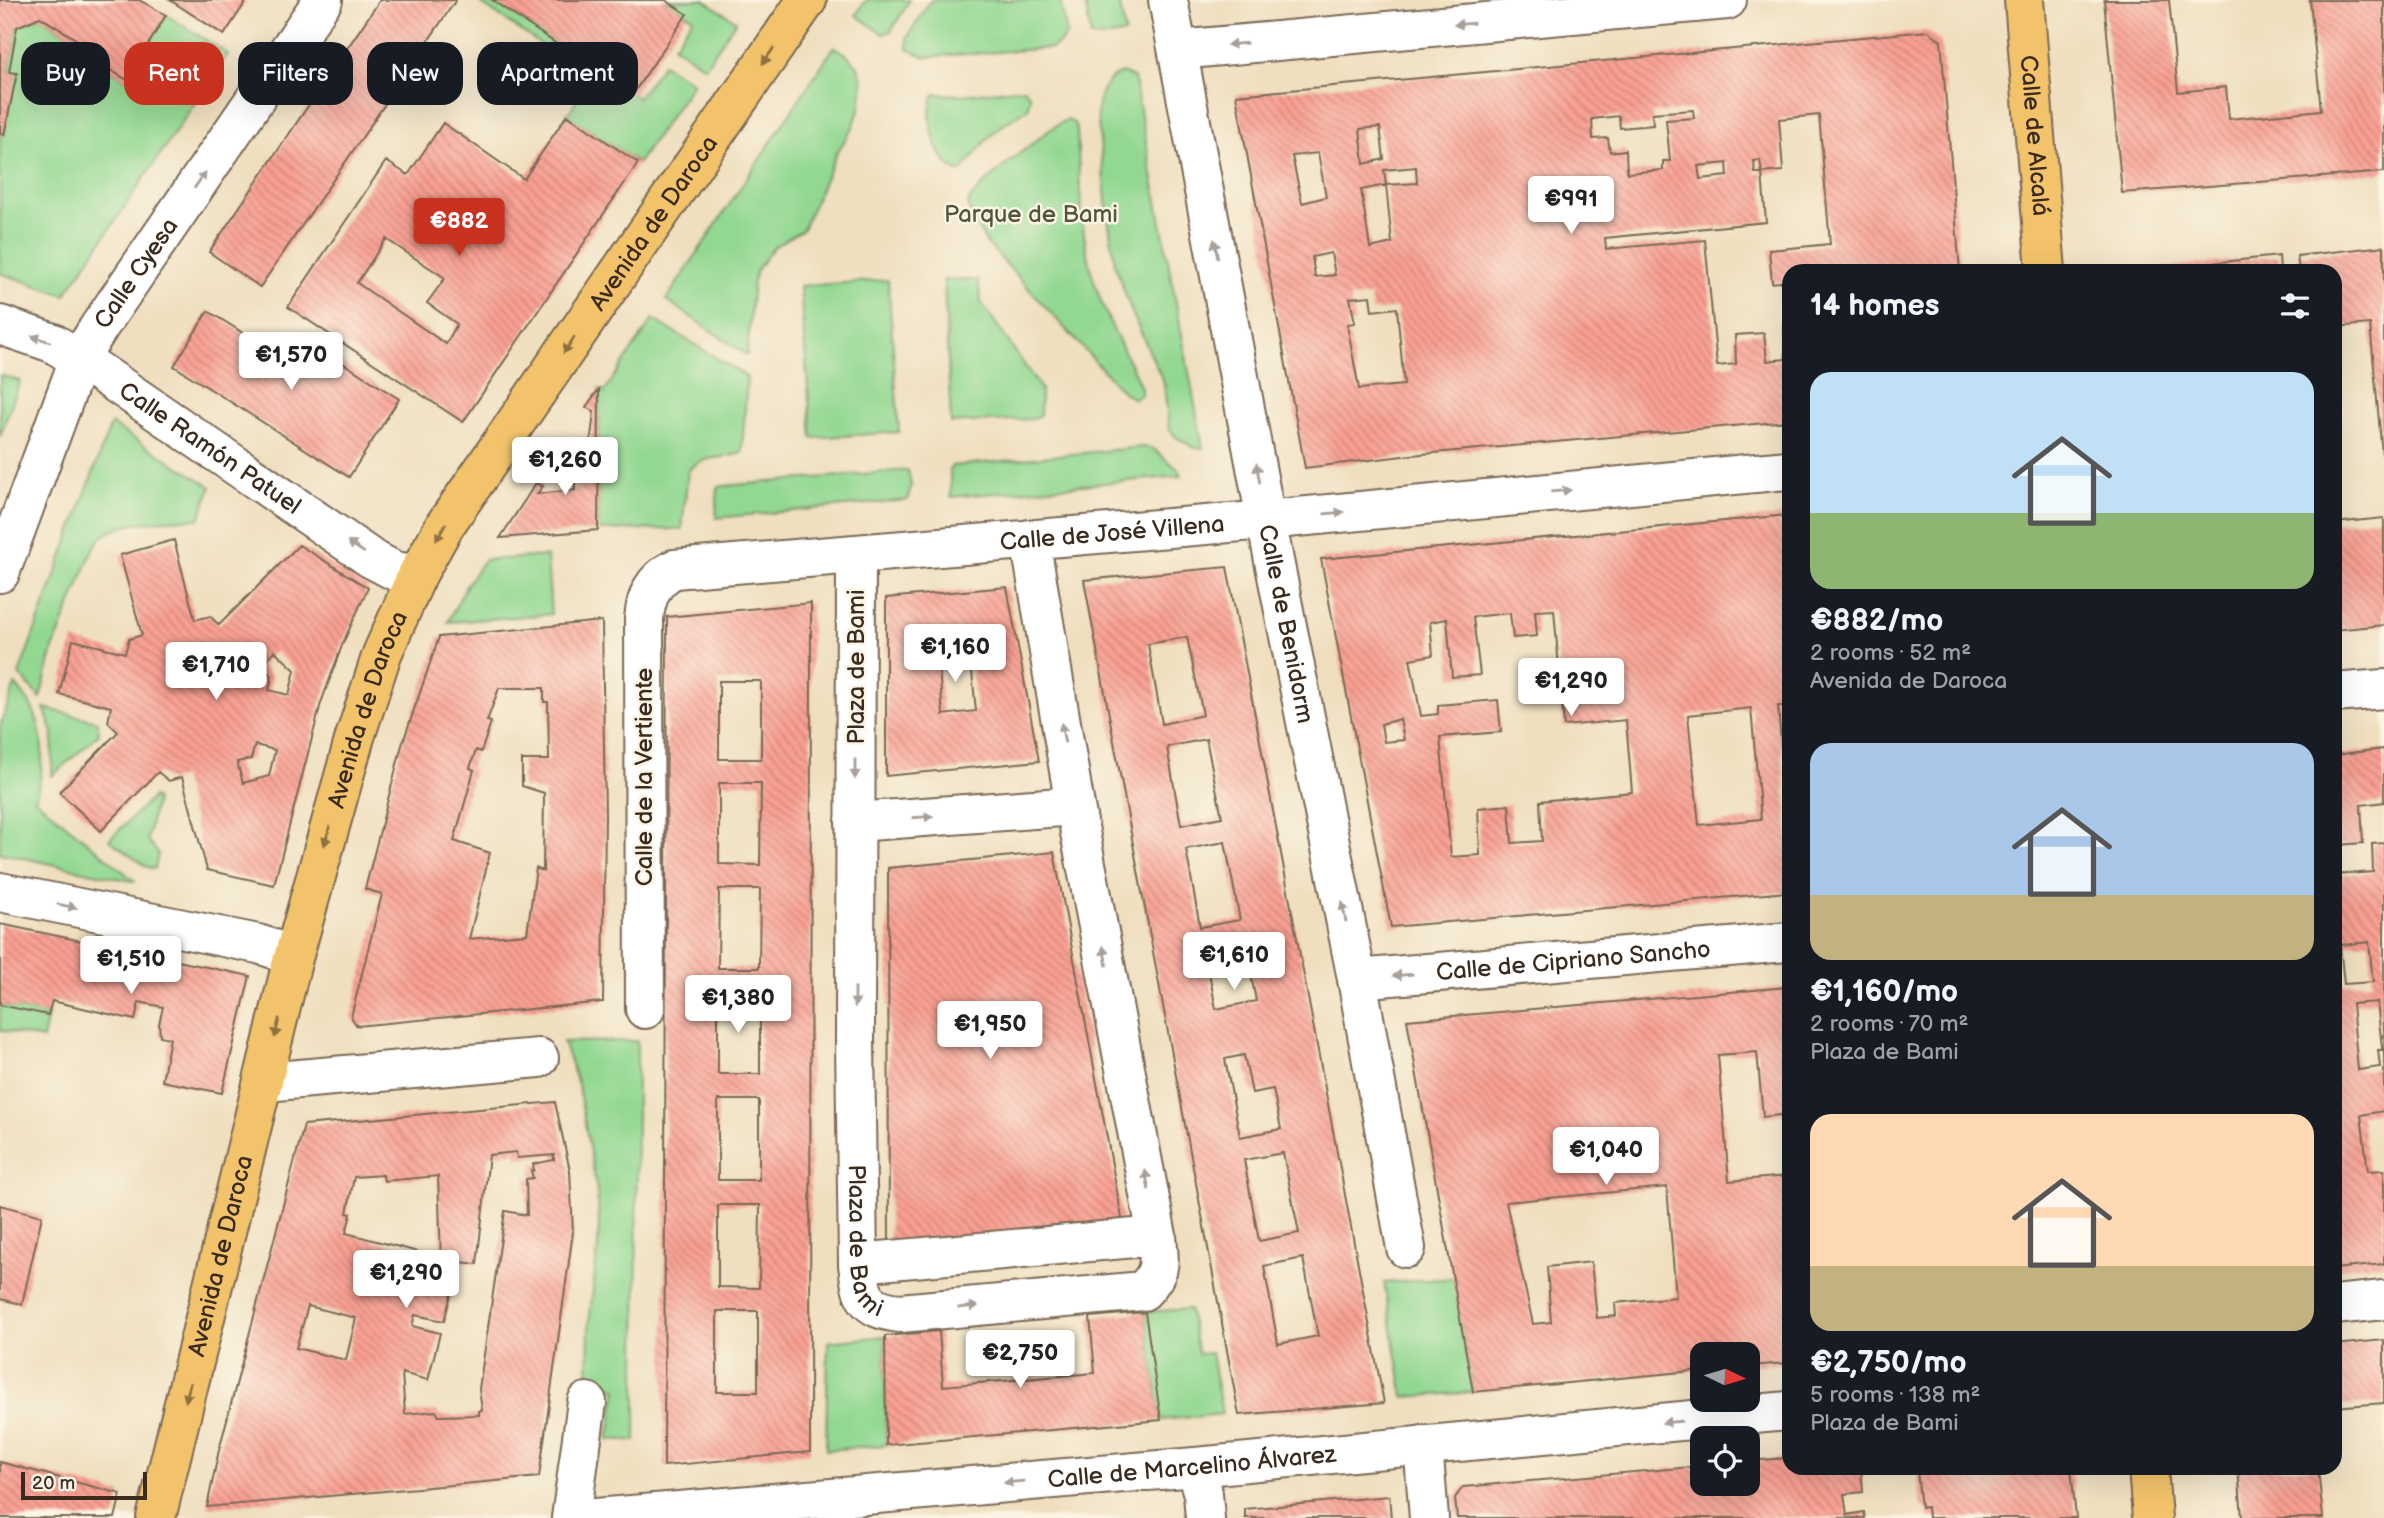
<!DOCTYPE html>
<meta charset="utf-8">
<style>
:root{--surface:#171b24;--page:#20242c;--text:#f1f3f6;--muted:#9ea1a6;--accent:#c8321e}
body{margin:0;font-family:"Balsamiq Sans",sans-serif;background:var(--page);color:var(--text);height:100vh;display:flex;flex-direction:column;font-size:26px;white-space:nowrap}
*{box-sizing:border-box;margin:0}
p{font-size:23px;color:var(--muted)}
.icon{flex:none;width:38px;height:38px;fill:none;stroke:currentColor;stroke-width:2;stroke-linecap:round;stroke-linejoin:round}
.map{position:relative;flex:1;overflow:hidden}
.sheet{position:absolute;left:1782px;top:264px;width:560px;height:1211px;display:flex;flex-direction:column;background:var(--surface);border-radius:21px;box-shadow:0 7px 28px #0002}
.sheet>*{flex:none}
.banner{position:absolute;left:21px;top:42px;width:665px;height:63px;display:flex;gap:14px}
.needle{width:46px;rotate:95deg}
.controls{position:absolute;left:1690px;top:1342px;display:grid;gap:14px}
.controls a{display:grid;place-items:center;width:70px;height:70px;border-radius:14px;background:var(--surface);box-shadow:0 7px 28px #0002;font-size:35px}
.scale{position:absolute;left:21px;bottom:18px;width:126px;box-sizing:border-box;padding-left:7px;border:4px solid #3b2a1e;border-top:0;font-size:19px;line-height:24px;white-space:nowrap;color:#3b2a1e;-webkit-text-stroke:5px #fcf5e5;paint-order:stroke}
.price{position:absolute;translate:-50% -60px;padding:0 16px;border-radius:7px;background:#fff;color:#222;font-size:23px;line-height:46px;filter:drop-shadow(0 2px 4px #0008)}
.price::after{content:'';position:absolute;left:50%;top:42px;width:21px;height:16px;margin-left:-10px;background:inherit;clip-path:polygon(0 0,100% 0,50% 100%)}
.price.on{background:var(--accent);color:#fff}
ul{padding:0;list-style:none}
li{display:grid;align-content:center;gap:14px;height:371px;padding:0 28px}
li span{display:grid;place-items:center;height:217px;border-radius:21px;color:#555}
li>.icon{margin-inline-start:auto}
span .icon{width:126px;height:126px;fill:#fffc;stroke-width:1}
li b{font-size:30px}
h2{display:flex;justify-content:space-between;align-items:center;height:84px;padding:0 28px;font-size:30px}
.tag{padding:0 24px;border-radius:21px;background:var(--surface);box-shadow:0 7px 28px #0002;font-size:24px;line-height:63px}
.tag.on{background:var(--accent);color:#fff}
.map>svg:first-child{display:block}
.green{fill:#92d891;stroke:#668158;stroke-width:2}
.building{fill:url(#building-back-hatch);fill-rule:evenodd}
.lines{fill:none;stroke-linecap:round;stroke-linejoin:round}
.minor-casing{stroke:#7a6956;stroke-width:42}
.major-casing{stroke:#7a6956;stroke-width:42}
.minor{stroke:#fff;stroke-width:38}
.major{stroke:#f2c36a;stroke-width:38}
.oneway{fill:#a79f9a}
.oneway2{fill:#8d6f40}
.labels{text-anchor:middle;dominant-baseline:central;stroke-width:5;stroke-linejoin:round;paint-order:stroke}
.street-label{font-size:24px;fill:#3b2a1e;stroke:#fcf5e5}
.park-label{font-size:24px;fill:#51563b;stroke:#fcf5e5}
</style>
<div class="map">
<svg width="2384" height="1518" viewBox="0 0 2384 1518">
<defs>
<pattern id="building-back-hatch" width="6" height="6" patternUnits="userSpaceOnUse" patternTransform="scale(1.75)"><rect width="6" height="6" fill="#f9a093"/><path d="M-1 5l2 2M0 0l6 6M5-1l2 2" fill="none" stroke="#cb8377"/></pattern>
</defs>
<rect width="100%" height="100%" fill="#fcf5e5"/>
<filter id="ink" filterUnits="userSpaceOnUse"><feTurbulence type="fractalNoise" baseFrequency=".0143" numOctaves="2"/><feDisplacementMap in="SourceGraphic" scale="14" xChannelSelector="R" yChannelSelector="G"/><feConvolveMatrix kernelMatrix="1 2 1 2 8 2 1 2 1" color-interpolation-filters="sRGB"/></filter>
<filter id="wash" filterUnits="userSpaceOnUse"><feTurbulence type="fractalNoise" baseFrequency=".00686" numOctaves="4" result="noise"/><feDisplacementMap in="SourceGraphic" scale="28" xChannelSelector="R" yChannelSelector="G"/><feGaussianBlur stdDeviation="1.57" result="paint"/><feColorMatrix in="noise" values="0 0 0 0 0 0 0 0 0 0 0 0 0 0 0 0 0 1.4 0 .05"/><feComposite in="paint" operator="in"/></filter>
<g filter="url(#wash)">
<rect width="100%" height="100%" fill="#efdfbf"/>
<path class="green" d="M476 0H492L638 98 663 64 693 83 638 163 567 115 591 79Z
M665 0H704L736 21 705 67 674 46 693 18Z
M866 0H910L891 31 883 34 856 15Z
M931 0H1060L1067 34 1061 42 1052 48 925 57 908 49 907 38Z
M1085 0H1119L1125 33 1103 38 1091 37Z
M166 15 228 54 65 295 0 273V134L4 135 16 73 9 72 17 27 40 17 79 41 75 49 127 80Z
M834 47 845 53 858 66 863 82 860 108 853 127 836 154 803 229 774 247 758 268 753 280 747 355 666 300Z
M1122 73 1134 78 1203 448H1195L1176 437 1169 429 1164 383 1132 313 1115 264 1107 210 1097 112C1099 94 1104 79 1122 73Z
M1024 88 1030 96 1028 109C991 130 986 140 961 172 937 167 922 113 935 94L961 95Z
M1067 120 1074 123 1077 130C1080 183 1079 239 1097 290 1108 324 1127 354 1141 388V394L1135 399 1125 394 985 241 968 207C969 201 968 201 972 197 982 183 1053 124 1067 120Z
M888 280 899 432 812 438 800 286Z
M944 280H978L981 302 1041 389 1040 415 1033 419 951 423Z
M653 319 747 377 742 453C723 459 702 455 688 471L682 529 598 530 599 389 604 392Z
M0 375 20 381 0 437Z
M111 424 211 487 199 519C173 519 124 520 103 536 99 539 96 545 93 549L53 649 40 698 19 674Z
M1143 447 1152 448 1180 471 1181 476 951 497 950 470 952 466Z
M908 470 911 484 908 500 716 518 718 487 724 486Z
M547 556 551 614 448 622 467 584 484 560Z
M15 685C46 714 47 761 35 799L136 882 0 853V726Z
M44 708 97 721 99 734 52 776 53 733Z
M153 797 156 800 147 840 158 853 155 869 147 867 109 840Z
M0 1005 48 1015 43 1039 0 1030Z
M637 1041 636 1441 608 1439 617 1388 588 1384 589 1323 598 1247 599 1220 597 1191 578 1084 563 1042Z
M1454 1278 1473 1392 1404 1397 1384 1283Z
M1189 1309 1198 1354 1211 1353 1222 1414 1161 1420 1145 1312Z
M885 1336 886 1445 826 1450 828 1342Z"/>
<g id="blocks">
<path class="building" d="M0 0H139L166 15 127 80 74 48 79 41 40 17 17 27 9 72 17 73 4 135 0 134Z
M170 0H247L224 35Z
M380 0H456L260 287 209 252Z
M492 0H665L687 14 632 95Z
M2104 0H2169L2178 92 2226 87 2229 119 2321 110 2310 0H2384V172L2122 193Z
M1928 31 1941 41 1960 271H1788V281L1772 283 1769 250 1830 244 1819 115 1779 119 1783 171 1762 173 1760 160 1754 161 1755 173H1762L1766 222 1605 238 1606 249 1705 240 1717 366 1736 364 1735 335 1764 333 1767 361 1786 359 1784 327 1788 326V421L1411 455 1305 468 1236 95ZM1693 110 1694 118 1666 120 1670 161H1663V170L1627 173 1626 150 1610 152 1608 138 1593 139 1592 119 1619 116 1620 128 1653 125 1652 113ZM1380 127 1384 159 1364 164 1360 129ZM1318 153 1326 197 1302 203 1292 156ZM1727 163 1728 176 1700 179 1698 166ZM1416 167 1417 183 1386 185 1392 243 1370 248 1361 190 1386 185 1384 170ZM1331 253 1335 275 1315 277 1312 257ZM1370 296 1372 311 1397 308 1404 385 1359 389 1347 324 1355 323 1350 298Z
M567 115 638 163 463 422 288 307 386 161 408 175 443 123 524 179ZM386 239 445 278 427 303 457 324 446 344 357 283Z
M2384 246V454H2382L2370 324 2334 327V271H2299L2297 256Z
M2279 256 2280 271H2153V269Z
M208 311 296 366 310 342 399 399 349 477 174 366Z
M599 389 598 530 500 538 536 483 543 486 537 494 575 490V447L590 446 594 412 586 407Z
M1788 515V706H1778L1788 830V892L1391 927 1321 559ZM1554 610 1564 726 1626 720 1632 792 1540 801 1542 841 1512 843 1509 805 1478 808 1480 855 1451 857 1440 737 1501 732 1498 700 1438 705V714L1421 716 1410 659 1433 655 1430 622 1447 619 1452 677 1480 675 1473 617 1510 613 1513 638 1537 636 1535 611ZM1751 708 1761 819 1699 825 1688 715ZM1400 719 1404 740 1384 742 1381 724Z
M2384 518V625L2334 630V523Z
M174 540 195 620 210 616 219 625 299 545 368 588 343 643 321 703 274 885 207 870 182 777 169 781 158 772 101 831 59 792 118 732 108 722 111 707 59 694 73 640 125 653 129 639 142 635 120 555ZM275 651 295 670 289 695 269 690 272 676 261 665ZM255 745 275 750 269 776 243 783 237 762 251 759Z
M1227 567 1265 768 1384 1403 1239 1415 1084 580ZM1187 637 1203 715 1162 724 1148 644ZM1206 739 1222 817 1181 825 1167 747ZM1225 842 1240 920 1200 927 1186 849ZM1245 944 1256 1001 1216 1009 1205 952ZM1244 1055 1252 1093 1273 1089 1281 1129 1240 1137 1225 1059ZM1283 1153 1299 1233 1259 1241 1244 1160ZM1303 1258 1318 1336 1278 1344 1264 1266Z
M1007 587 1039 761 886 776V598ZM969 643 976 711 943 715 937 647Z
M811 603 810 1452 664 1466 667 617ZM719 681H761V759H719ZM719 783H761L760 865 719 864ZM719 889H760L759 968H718ZM718 994H760V1074H718ZM718 1100H759V1180H718ZM718 1205H760L759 1288 718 1287ZM717 1311H758V1392H717Z
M602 621 605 814 603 1002 357 1026 351 1017 382 894 365 889 402 745 439 637ZM499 688H544V702H548L549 760H522V786L544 793 543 871 536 868 527 934 469 939 490 853 454 841 474 770 470 768 476 750 481 752 491 722 487 721Z
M2384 749V802L2361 805 2363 843 2338 845 2334 816V755Z
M2384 843V1048H2382L2377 1002 2352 1004 2358 1070 2380 1067 2378 1050H2384V1111L2361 1115 2368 1171 2384 1170V1264L2334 1269V875L2373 872 2372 844ZM2369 942 2373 982 2344 984 2340 945Z
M1054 852 1124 1229 889 1250 888 868Z
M0 924 250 976 222 1093 162 1081 170 1038 160 1036 159 1024 163 1007 139 1002 135 1020 52 1001 48 1015 0 1005Z
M1788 987V1114L1763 1117 1757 1052 1718 1055 1729 1181 1788 1176V1363L1748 1366V1354H1703V1370L1473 1392 1407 1020ZM1667 1187 1676 1297 1615 1303 1616 1316 1597 1318 1591 1262 1547 1267 1551 1322 1533 1324 1506 1202Z
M555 1102 570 1171 573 1232 539 1477 207 1507 219 1450 304 1125ZM516 1152 517 1158 554 1155V1160L533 1164 534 1170 531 1171 533 1178 526 1179 527 1215 505 1211 479 1389 482 1410 479 1411V1415L439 1416 436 1411 405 1414 402 1373 428 1380 440 1333 412 1326 415 1315 444 1321 460 1262 477 1264 489 1155ZM383 1175 384 1181 438 1176 441 1258 346 1233 351 1214 347 1213 354 1177ZM308 1306 356 1318 346 1360 296 1348Z
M0 1205 42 1216 22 1304 0 1299Z
M1145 1312 1161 1420 886 1445 885 1336 939 1331 943 1386 1095 1373 1090 1317Z
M2384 1340V1403L2334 1407V1345Z
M1788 1458V1468H1861L1863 1492 1844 1494 1847 1515 1864 1512 1865 1518H1457L1455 1498 1463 1487 1703 1466V1484H1748V1461Z
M0 1462 121 1494 115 1518H0Z
M1903 1468H1917V1471L1903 1473Z
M1948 1468H2071L2076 1518H1928L1927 1507 1921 1508 1917 1471Z
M2238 1468H2318L2323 1518H2242Z
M1389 1496 1391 1518H1245V1509Z"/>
</g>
</g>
<g filter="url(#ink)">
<use href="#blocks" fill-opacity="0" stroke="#7a6956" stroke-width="2"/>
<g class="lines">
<g class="minor-casing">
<g id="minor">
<path id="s1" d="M1168 0 1266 520 1357 979 1406 1248"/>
<path d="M1178 50 1727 0"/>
<path id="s2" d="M0 325 53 343 98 371 372 559 395 571 417 575"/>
<path id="s3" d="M856 554 855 1041 858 1263C861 1296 864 1309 900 1313L1143 1291C1163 1270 1159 1263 1157 1236L1075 806 1030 539"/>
<path id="s4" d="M0 573 79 359 99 327 323 0"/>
<path d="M2334 693 2384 689"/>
<path d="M855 822 1075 806"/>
<path d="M0 892 258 944 277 950 292 962"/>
<path id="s5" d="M1357 979 1788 942"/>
<path id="s6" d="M645 1009 644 619C646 596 653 580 674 569L1266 520 1788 470"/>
<path d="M265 1082 539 1058"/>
<path d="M858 1263 1157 1236"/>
<path d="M2334 1305 2384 1300"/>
<path d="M1423 1445 1429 1518"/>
<path d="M1195 1467 1203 1494 1205 1518"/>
<path d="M571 1518 587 1402"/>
<path id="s7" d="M596 1518 1195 1467 1788 1411"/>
</g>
</g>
<g class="major-casing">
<g id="major">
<path id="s8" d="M2024 0 2046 271"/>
<path d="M2148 1468 2152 1518"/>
<path id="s9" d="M156 1518 292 962 355 737 382 654 417 575 445 525 807 0"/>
</g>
</g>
<use href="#minor" class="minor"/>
<use href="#major" class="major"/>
</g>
<defs><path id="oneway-solid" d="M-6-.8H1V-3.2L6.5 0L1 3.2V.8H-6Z" transform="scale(1.75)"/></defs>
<g class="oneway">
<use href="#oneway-solid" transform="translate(1464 24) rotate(175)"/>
<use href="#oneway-solid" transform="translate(1237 44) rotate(175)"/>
<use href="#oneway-solid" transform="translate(200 180) rotate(-55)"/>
<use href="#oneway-solid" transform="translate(1216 249) rotate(-101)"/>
<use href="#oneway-solid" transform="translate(41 339) rotate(-162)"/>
<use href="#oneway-solid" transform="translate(1258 473) rotate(-100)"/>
<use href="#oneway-solid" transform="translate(1561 491) rotate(-5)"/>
<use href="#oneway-solid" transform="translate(1334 513) rotate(-5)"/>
<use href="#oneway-solid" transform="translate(356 547) rotate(-146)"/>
<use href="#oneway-solid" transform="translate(1063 733) rotate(-100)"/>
<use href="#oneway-solid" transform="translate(855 769) rotate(90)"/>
<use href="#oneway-solid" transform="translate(923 817) rotate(-4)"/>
<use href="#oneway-solid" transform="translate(67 906) rotate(11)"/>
<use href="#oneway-solid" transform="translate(1344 912) rotate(-101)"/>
<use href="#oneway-solid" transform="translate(1105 956) rotate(-101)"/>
<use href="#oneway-solid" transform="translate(1403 975) rotate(175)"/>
<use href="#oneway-solid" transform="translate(855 997) rotate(90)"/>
<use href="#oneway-solid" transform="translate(1147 1180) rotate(-100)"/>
<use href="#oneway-solid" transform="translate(968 1307) rotate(-5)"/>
<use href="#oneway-solid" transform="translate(1672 1422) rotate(175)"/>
<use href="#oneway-solid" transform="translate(1014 1482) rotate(175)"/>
</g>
<g class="oneway2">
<use href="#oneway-solid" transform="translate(768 56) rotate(125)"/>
<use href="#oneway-solid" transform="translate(569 345) rotate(125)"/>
<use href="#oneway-solid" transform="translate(441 532) rotate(120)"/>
<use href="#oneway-solid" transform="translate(327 836) rotate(106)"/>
<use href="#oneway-solid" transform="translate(277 1028) rotate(103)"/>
<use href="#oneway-solid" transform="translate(188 1392) rotate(104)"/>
</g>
</g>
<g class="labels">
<g class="street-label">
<text stroke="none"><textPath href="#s8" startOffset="136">Calle de Alcalá</textPath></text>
<text stroke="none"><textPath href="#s9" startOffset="1404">Avenida de Daroca</textPath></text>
<text stroke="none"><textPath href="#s4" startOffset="331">Calle Cyesa</textPath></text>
<text stroke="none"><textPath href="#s2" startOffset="245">Calle Ramón Patuel</textPath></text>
<text stroke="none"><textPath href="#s6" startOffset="891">Calle de José Villena</textPath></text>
<text stroke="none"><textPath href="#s1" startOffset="635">Calle de Benidorm</textPath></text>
<text transform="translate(856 667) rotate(-90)">Plaza de Bami</text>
<text stroke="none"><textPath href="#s9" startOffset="836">Avenida de Daroca</textPath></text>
<text transform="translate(644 777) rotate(-90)">Calle de la Vertiente</text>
<text stroke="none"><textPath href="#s5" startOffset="217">Calle de Cipriano Sancho</textPath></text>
<text stroke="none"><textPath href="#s3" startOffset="688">Plaza de Bami</textPath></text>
<text stroke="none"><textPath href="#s9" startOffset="270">Avenida de Daroca</textPath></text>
<text stroke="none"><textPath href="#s7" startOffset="598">Calle de Marcelino Álvarez</textPath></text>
</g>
<g class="park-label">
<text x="1031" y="214">Parque de Bami</text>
</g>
</g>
</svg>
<div class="controls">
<a><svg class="needle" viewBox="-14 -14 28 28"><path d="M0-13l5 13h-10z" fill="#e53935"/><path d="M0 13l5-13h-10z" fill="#9ea1a6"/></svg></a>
<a><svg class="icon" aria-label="locate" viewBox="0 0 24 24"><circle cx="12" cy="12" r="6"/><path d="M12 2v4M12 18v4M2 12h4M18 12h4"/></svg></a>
</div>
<div class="scale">20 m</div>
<b class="price" style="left:1571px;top:236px">€991</b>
<b class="price on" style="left:459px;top:258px">€882</b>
<b class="price" style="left:291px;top:392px">€1,570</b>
<b class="price" style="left:565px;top:497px">€1,260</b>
<b class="price" style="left:955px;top:684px">€1,160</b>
<b class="price" style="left:216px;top:702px">€1,710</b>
<b class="price" style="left:1571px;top:718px">€1,290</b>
<b class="price" style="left:1234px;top:992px">€1,610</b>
<b class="price" style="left:131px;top:996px">€1,510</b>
<b class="price" style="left:738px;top:1035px">€1,380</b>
<b class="price" style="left:990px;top:1061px">€1,950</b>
<b class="price" style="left:1606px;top:1187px">€1,040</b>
<b class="price" style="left:406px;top:1310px">€1,290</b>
<b class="price" style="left:1020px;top:1390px">€2,750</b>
<div class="banner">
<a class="tag">Buy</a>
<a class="tag on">Rent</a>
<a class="tag">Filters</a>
<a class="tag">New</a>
<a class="tag">Apartment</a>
</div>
<section class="sheet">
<h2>14 homes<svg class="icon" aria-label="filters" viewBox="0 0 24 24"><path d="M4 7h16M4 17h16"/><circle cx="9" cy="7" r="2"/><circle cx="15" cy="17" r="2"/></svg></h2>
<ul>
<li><span style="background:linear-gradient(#bfe0f5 65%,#8fb573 0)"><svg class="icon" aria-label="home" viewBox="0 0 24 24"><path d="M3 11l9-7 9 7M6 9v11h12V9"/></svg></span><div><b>€882/mo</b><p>2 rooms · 52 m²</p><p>Avenida de Daroca</p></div></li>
<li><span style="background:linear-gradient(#a9c7e8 70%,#c2b280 0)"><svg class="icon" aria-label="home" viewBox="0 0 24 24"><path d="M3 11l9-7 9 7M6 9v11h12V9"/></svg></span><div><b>€1,160/mo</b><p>2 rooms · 70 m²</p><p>Plaza de Bami</p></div></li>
<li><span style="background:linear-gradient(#ffd9b3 70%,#c2b280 0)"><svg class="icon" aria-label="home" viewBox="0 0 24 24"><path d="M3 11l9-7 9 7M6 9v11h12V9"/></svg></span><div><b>€2,750/mo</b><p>5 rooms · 138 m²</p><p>Plaza de Bami</p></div></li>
</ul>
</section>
</div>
